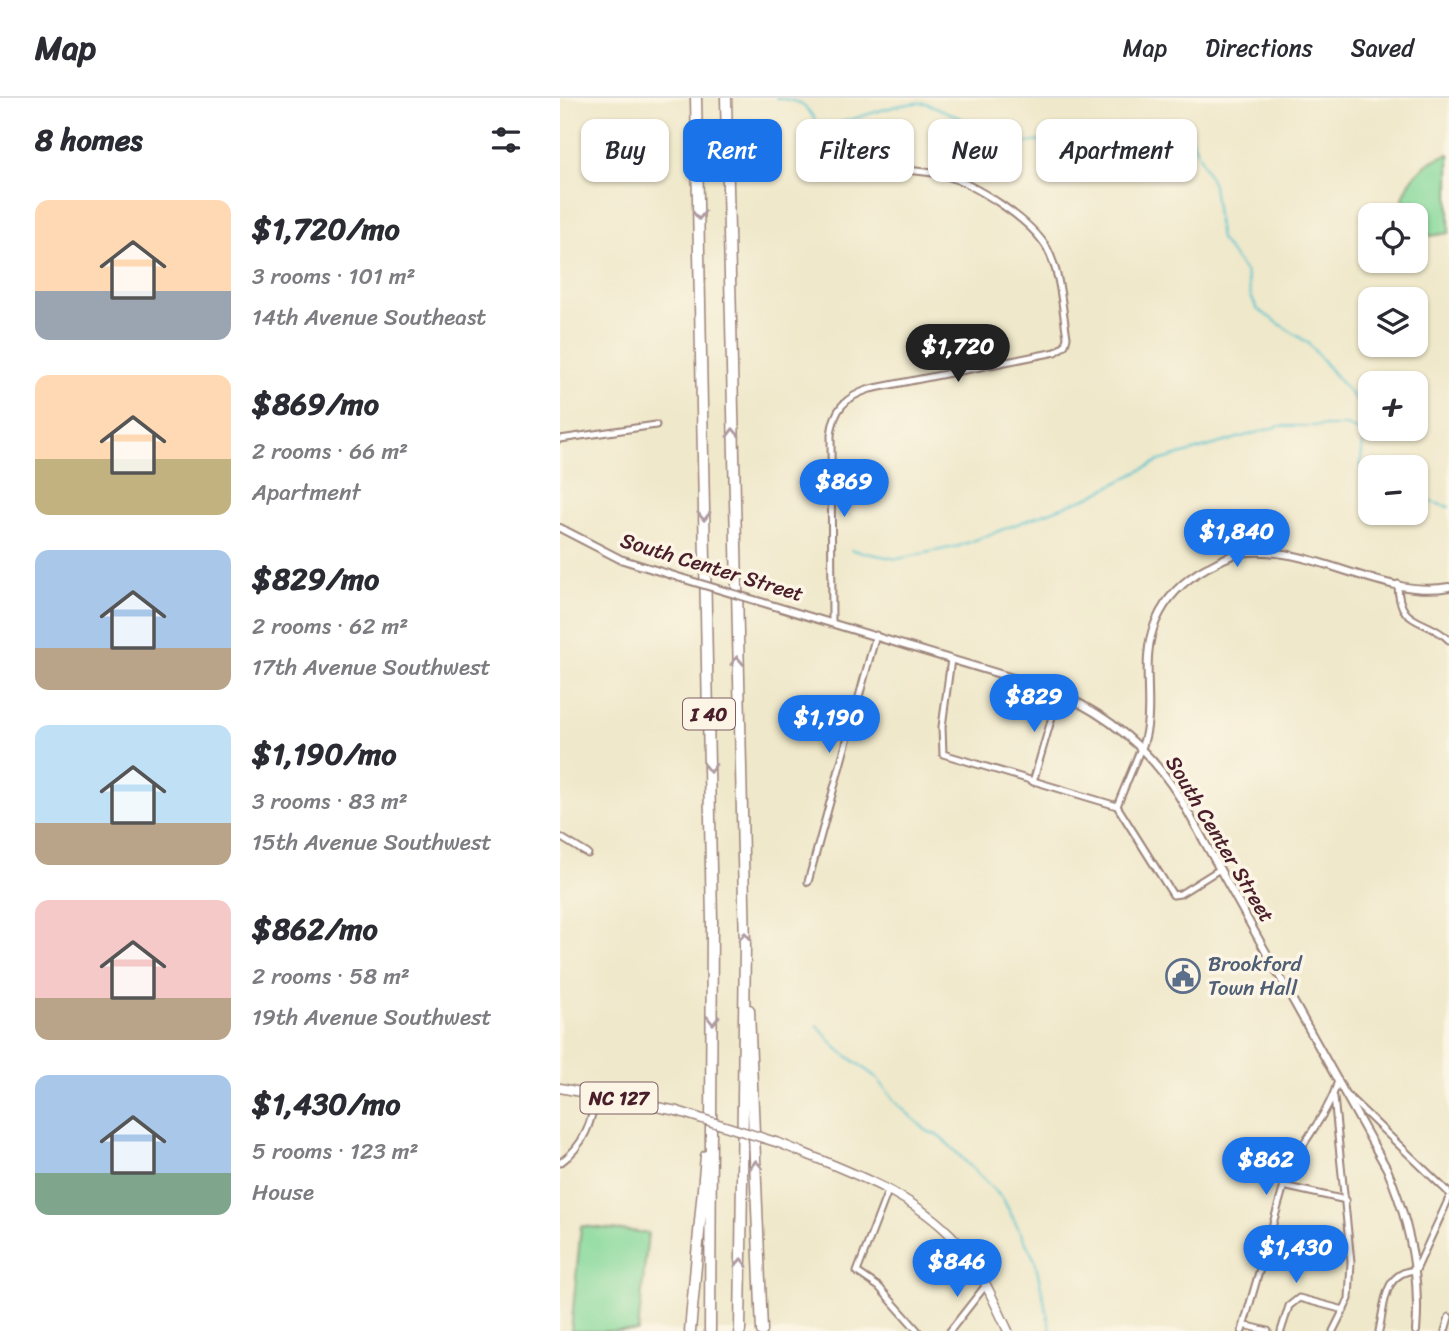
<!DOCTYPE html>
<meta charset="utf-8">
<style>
:root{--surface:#fff;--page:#f7f7f7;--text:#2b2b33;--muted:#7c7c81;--line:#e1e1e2;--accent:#1a73e8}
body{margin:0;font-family:Sriracha,sans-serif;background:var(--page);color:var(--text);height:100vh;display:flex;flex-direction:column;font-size:26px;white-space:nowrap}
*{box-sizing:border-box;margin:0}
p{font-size:23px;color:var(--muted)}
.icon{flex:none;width:38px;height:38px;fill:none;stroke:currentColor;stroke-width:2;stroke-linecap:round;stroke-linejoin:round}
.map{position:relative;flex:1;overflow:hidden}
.panel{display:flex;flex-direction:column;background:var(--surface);width:560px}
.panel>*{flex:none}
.hud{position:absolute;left:21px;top:21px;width:665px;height:63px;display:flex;gap:14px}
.fabs{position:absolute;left:798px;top:105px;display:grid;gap:14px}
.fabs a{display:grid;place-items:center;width:70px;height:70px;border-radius:14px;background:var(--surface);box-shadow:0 2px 5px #0004;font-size:35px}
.price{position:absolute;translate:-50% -60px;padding:0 16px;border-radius:24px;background:var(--accent);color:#fff;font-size:23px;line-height:46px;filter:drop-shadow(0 2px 4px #0008)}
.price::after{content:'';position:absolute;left:50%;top:42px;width:21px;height:16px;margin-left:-10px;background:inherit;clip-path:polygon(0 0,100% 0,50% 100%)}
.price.on{background:#222;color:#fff}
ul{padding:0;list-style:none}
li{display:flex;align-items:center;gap:21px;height:175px;padding:0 35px}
li span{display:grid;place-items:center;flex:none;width:196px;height:140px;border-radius:14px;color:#555}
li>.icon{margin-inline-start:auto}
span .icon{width:84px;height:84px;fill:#fffc;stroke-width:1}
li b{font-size:30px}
h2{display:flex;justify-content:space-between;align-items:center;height:84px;padding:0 35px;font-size:30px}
.chip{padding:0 24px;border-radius:14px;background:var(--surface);box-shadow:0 2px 5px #0004;font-size:24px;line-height:63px}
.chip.on{background:var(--accent);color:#fff}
header{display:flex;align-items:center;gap:42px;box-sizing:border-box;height:98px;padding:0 35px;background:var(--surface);border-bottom:2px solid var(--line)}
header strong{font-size:33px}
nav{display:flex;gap:38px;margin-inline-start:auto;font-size:24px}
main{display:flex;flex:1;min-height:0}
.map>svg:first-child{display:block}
.green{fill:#84d89a;stroke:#677c62;stroke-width:2}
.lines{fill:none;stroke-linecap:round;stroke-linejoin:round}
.stream{stroke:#55c1ce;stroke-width:2}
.minor-casing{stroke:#9c847a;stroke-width:9}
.tertiary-casing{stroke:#9c847a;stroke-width:10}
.primary-casing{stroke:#9c847a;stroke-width:11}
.motorway-casing{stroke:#9c847a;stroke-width:13}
.minor{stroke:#fff;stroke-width:5}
.tertiary{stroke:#fff;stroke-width:6}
.primary{stroke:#fff;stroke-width:8}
.motorway{stroke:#fff;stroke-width:10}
.tertiary-bridge-casing{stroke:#9c847a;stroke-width:10;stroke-linecap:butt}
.primary-bridge-casing{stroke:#9c847a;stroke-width:11;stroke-linecap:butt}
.tertiary-bridge{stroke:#fff;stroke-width:6}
.primary-bridge{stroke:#fff;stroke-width:8}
.oneway{stroke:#ae9aa0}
.labels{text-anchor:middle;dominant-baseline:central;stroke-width:7;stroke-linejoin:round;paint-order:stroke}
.shield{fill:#fcf5e5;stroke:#7f5f63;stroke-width:2}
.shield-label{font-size:19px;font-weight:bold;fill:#4a1f2b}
.street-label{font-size:21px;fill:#4a1f2b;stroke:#fcf5e5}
.service-label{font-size:21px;fill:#4e5e75;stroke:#fcf5e5;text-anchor:start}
</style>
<header>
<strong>Map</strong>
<nav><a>Map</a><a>Directions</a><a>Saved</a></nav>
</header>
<main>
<section class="panel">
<h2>8 homes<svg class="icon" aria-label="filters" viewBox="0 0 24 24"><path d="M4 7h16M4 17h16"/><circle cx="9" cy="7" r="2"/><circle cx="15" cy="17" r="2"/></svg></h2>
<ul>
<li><span style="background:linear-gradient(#ffd9b3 65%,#9aa5b1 0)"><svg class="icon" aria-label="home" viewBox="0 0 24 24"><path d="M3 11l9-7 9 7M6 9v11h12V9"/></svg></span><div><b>$1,720/mo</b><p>3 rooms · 101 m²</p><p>14th Avenue Southeast</p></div></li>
<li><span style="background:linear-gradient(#ffd9b3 60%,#c2b280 0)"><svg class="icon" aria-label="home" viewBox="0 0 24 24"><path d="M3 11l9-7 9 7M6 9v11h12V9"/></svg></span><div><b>$869/mo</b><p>2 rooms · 66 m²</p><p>Apartment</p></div></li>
<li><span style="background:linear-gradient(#a9c7e8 70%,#b9a48a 0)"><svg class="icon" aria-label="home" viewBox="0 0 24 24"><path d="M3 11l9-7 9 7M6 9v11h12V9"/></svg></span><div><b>$829/mo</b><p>2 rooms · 62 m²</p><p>17th Avenue Southwest</p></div></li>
<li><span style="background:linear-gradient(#bfe0f5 70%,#b9a48a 0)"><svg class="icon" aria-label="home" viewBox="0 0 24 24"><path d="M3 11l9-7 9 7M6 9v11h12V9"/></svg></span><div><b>$1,190/mo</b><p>3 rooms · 83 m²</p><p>15th Avenue Southwest</p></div></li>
<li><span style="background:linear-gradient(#f6c9c9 70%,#b9a48a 0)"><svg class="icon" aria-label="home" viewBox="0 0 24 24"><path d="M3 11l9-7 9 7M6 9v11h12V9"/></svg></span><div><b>$862/mo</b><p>2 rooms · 58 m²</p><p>19th Avenue Southwest</p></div></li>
<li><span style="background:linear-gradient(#a9c7e8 70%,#7fa58c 0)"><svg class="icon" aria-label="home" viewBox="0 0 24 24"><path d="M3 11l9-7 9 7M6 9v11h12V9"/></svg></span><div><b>$1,430/mo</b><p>5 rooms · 123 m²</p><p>House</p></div></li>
</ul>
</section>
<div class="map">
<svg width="889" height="1233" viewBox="0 0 889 1233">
<rect width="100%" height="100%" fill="#fcf5e5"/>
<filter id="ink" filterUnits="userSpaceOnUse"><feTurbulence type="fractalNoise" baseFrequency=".0143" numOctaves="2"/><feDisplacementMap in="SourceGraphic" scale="14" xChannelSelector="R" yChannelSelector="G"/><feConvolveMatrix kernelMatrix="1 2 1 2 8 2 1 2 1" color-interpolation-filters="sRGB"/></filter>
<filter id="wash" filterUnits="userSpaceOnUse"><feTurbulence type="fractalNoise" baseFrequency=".00686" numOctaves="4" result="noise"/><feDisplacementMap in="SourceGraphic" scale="28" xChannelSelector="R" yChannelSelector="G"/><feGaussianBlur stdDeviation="1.57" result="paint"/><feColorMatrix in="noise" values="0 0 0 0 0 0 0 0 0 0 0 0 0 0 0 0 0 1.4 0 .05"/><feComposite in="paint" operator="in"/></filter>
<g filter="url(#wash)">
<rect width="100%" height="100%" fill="#efe8ca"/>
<path class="green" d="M889 56V135L856 140V117H840C843 86 859 65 889 56Z
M21 1128 88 1135 78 1233H11Z"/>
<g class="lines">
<path class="stream" d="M216 0C239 2 248 7 258 28 270 33 338 1 366 5L461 46 581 26 612 24 626 29 653 87 660 141 686 175 691 198 697 211 748 245 805 313 806 322 800 369 810 391
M856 400 889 409
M291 452 337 461 399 448 531 398 599 363 719 328H786L801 334
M257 928 278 951 317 980 336 1005 367 1033 381 1039 443 1101 475 1162 491 1233"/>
</g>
</g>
<g filter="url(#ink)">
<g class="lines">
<g class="minor-casing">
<path id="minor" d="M0 341 96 327
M838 486C838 530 866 519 889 542
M272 524 271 337C274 311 285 299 310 291L496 254 505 247 507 239C502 210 501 176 487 150 470 121 415 86 383 77 365 73 348 72 330 71
M391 561 382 629 383 656 557 708 613 797 620 796 660 771
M473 684 499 595
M557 708 581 650
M0 739 28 756
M248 784 316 537
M788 998 889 1095
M0 1065C25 1047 32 1024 36 995
M723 1088 786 1102
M328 1093 297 1174 319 1189 358 1233
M684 1227 708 1233
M390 1233 426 1187
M682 1233 727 1077C741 1043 769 1017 778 982
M721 1233 729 1208 739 1200 784 1212
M773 1233 789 1201 791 1164 774 999
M819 1233C825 1206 823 1174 856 1172L889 1100
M885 1233 889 1219"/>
</g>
<g class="tertiary-casing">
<path id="tertiary" d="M0 430 60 461 121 480
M201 504 486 590C542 612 588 648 620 700L827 1071C849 1123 861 1176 856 1233
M582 649C597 609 578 564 596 523 606 500 624 482 646 470 657 465 668 457 680 455 748 444 824 502 889 489"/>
</g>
<g class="primary-casing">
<path id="primary" d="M0 990 117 1013
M219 1045C284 1072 359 1095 404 1152 423 1176 435 1206 448 1233"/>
</g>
<g class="motorway-casing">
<path id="motorway" d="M136 0 152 823 150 1233
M166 0 185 848 180 1233
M189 912 202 1233
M130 1233 146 1058"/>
</g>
<use href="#minor" class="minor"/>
<use href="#tertiary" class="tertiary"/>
<use href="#primary" class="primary"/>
<use href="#motorway" class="motorway"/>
<g class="tertiary-bridge-casing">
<path id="tertiary-bridge" d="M121 480 201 504"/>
</g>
<g class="primary-bridge-casing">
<path id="primary-bridge" d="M117 1013 219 1045"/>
</g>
<use href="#tertiary-bridge" class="tertiary-bridge"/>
<use href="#primary-bridge" class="primary-bridge"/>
</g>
<defs><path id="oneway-chevron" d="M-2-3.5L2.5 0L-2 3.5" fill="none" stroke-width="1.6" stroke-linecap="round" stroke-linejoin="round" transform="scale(1.75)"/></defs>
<g class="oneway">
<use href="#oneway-chevron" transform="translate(139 117) rotate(89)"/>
<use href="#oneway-chevron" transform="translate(173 335) rotate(-91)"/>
<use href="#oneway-chevron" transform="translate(144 418) rotate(89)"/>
<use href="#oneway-chevron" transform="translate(177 563) rotate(-91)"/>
<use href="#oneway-chevron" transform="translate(150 670) rotate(89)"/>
<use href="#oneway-chevron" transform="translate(185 839) rotate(-91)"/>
<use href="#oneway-chevron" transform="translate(153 922) rotate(90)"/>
<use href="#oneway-chevron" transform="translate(196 1067) rotate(-93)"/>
<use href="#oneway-chevron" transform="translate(181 1165) rotate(-89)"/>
</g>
</g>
<defs>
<g id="civic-ring" transform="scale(1.75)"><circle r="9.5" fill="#fcf5e5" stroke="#5c6f8a" stroke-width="1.5"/><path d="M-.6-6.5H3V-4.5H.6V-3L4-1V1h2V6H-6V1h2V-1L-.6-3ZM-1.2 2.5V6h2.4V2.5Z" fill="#5c6f8a"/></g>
</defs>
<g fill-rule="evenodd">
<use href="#civic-ring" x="623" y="878"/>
</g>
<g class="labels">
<g class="shield">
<rect x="123" y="600.5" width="52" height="31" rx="5"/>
<rect x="20.5" y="984.5" width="77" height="31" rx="5"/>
</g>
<g class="shield-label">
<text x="149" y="616">I 40</text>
<text x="59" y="1000">NC 127</text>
</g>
<g class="street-label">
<text transform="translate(152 469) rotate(17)">South Center Street</text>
<text transform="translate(660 741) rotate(59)">South Center Street</text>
</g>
<g class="service-label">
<text x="648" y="866">Brookford<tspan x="648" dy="24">Town Hall</tspan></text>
</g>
</g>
</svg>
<div class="fabs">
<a><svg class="icon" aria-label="locate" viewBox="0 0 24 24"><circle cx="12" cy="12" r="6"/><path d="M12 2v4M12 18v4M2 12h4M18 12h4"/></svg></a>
<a><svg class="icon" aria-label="layers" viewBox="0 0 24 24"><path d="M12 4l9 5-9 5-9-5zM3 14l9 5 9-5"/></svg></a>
<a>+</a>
<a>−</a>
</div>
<b class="price on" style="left:398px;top:286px">$1,720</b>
<b class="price" style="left:284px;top:421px">$869</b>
<b class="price" style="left:677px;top:471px">$1,840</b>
<b class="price" style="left:474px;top:636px">$829</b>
<b class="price" style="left:269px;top:657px">$1,190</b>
<b class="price" style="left:706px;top:1099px">$862</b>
<b class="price" style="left:736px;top:1187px">$1,430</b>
<b class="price" style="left:397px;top:1201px">$846</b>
<div class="hud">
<a class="chip">Buy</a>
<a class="chip on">Rent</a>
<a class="chip">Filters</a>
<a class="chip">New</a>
<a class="chip">Apartment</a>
</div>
</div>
</main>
